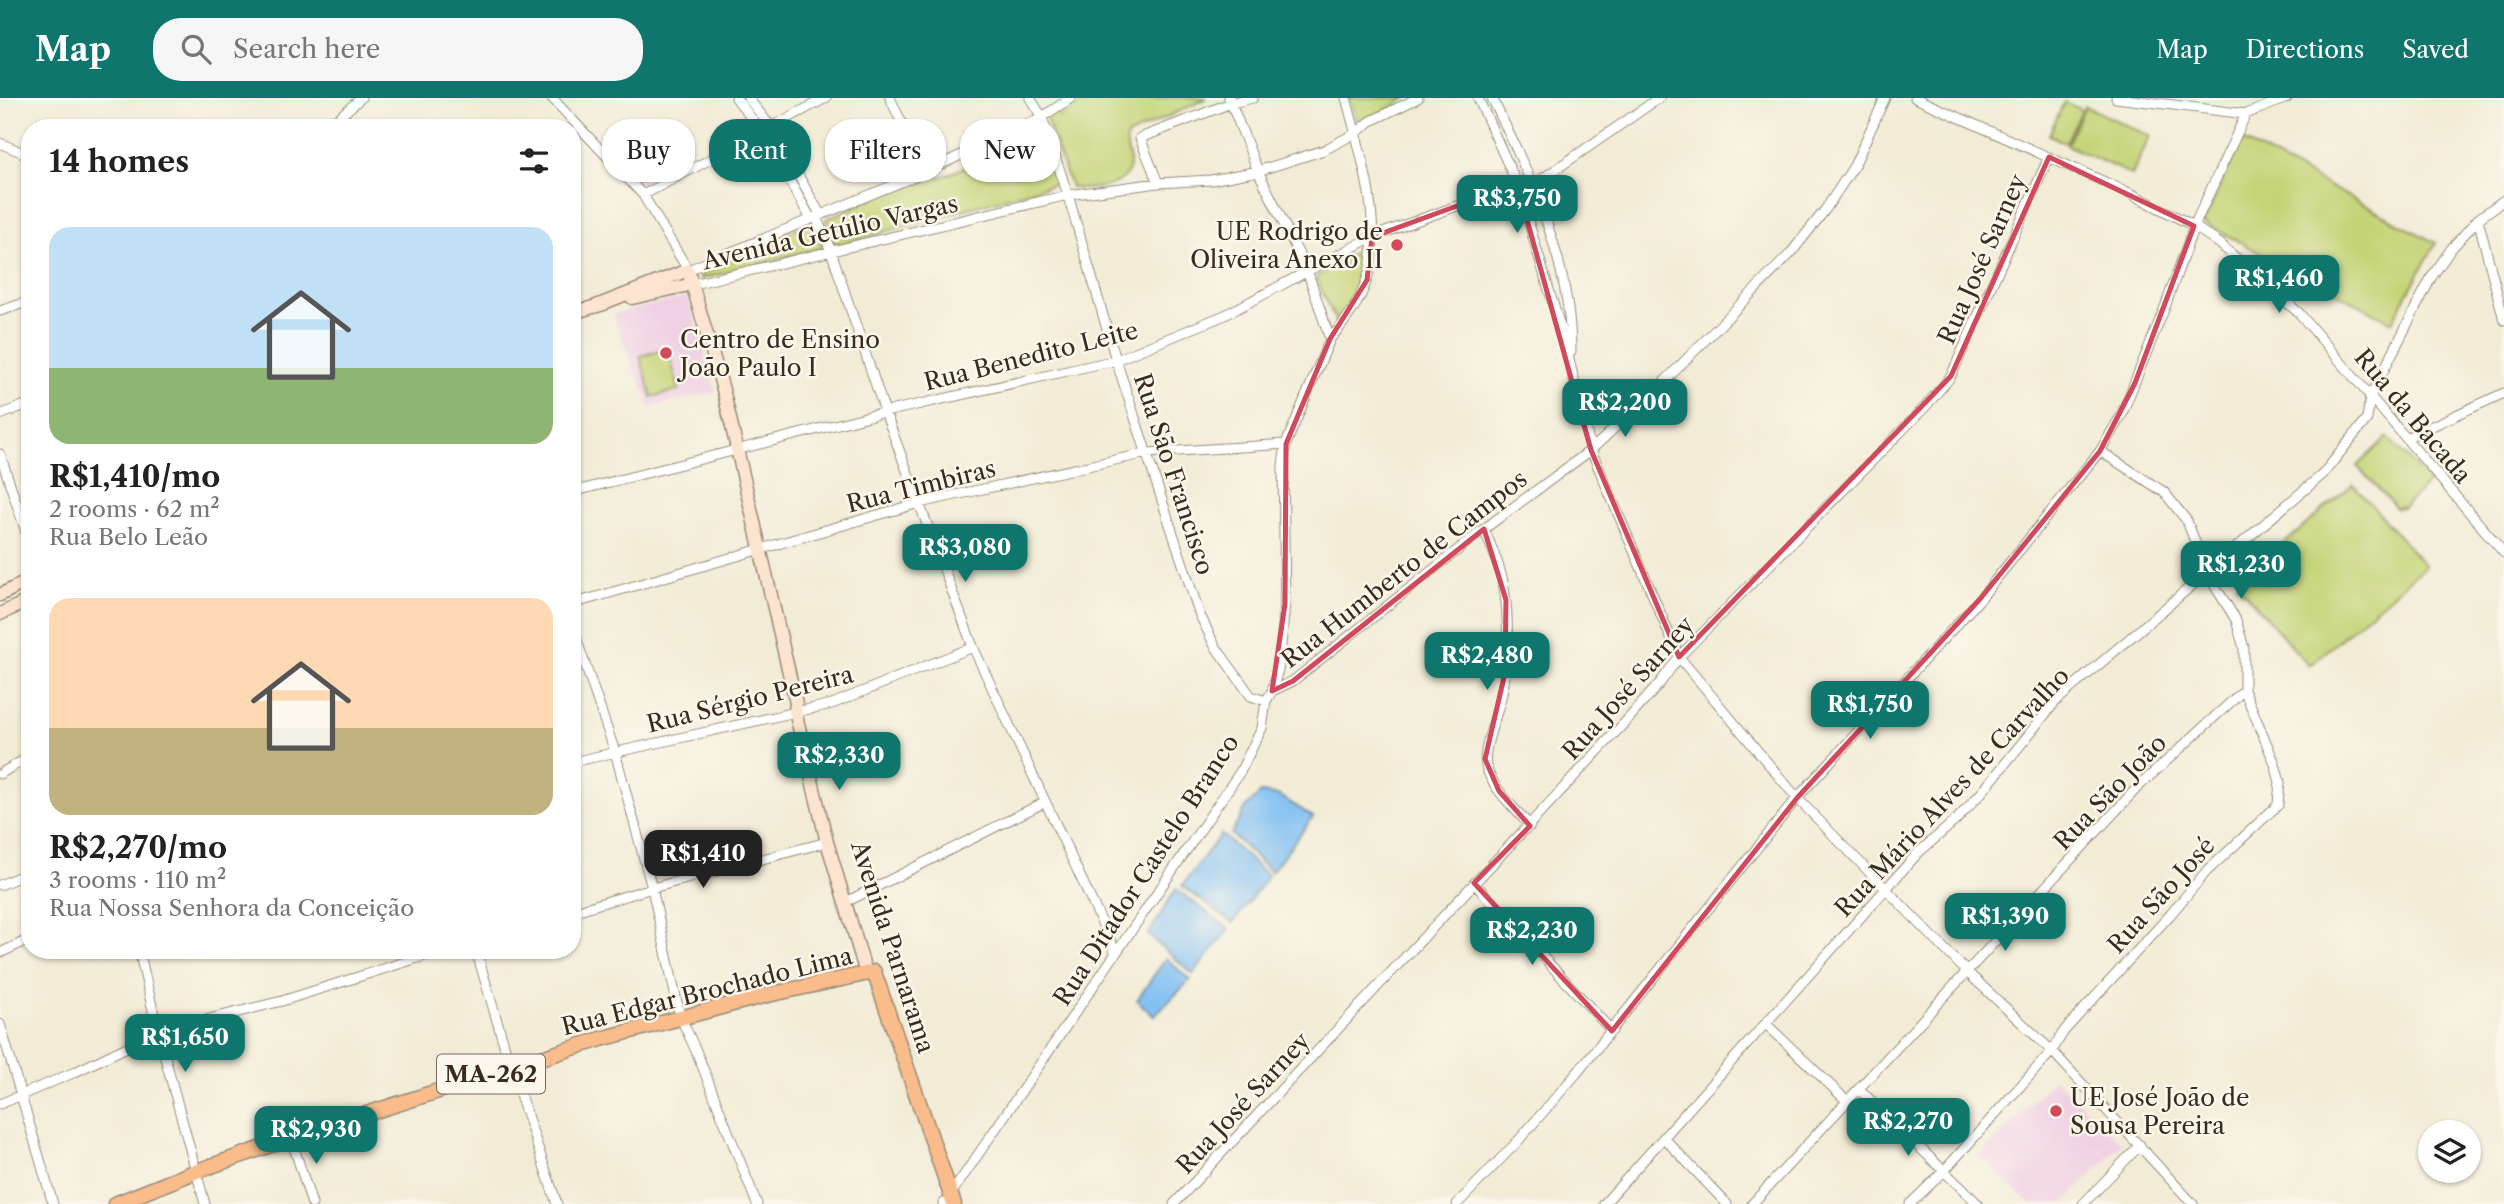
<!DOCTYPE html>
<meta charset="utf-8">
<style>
:root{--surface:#fff;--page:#f6f6f6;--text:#222;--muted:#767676;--accent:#0f766e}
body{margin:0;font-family:"Libre Caslon Text",serif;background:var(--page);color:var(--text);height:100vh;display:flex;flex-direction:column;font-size:26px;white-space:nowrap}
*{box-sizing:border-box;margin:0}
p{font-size:23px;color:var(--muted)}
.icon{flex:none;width:38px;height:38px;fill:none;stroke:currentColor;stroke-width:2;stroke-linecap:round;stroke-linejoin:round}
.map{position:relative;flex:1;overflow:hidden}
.side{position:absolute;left:21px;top:21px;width:560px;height:840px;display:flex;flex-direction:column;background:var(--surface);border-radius:28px;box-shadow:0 2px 5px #0004}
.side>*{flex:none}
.guide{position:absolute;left:602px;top:21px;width:665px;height:63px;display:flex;gap:14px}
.buttons{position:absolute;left:2418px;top:1022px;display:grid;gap:14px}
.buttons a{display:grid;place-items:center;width:63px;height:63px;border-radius:50%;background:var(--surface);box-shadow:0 2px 5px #0004;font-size:35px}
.price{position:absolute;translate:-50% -60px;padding:0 16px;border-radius:14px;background:var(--accent);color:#fff;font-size:23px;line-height:46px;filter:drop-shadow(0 2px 4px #0008)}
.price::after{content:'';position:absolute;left:50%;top:42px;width:21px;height:16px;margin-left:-10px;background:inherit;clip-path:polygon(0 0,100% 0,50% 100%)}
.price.selected{background:#222;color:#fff}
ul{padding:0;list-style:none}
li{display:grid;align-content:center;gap:14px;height:371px;padding:0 28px}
li span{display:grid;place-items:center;height:217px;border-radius:21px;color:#555}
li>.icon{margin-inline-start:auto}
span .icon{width:126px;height:126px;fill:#fffc;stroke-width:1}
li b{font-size:30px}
h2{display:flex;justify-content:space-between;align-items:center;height:84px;padding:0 28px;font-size:30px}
.chip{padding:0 24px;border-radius:28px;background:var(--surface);box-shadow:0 2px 5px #0004;font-size:24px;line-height:63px}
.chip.selected{background:var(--accent);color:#fff}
header{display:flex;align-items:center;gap:42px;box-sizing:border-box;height:98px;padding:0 35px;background:var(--accent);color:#fff}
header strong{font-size:33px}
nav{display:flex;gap:38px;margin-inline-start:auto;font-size:24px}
.search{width:490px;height:63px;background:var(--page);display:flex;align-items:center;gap:18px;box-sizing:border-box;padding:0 24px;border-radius:28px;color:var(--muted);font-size:26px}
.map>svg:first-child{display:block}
.built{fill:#f0d0e4}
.green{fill:#c5d477;stroke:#807f4a;stroke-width:2}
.water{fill:#7dbef2;stroke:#5c7488;stroke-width:2}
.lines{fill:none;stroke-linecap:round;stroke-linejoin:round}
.street-casing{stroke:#968b7a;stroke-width:11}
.secondary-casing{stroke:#968b7a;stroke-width:15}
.primary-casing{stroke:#968b7a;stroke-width:17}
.street{stroke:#fff;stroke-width:9}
.secondary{stroke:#fde4d0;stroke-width:12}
.primary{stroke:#f9bc8a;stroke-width:14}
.marked{fill:none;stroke:#d1495b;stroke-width:5;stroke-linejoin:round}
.poi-dot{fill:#d1495b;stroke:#fbf7ec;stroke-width:2.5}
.labels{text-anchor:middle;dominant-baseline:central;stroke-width:5;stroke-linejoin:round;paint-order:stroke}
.shield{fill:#fbf7ec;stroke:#75685c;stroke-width:2}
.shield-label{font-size:23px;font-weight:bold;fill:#3b2a1e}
.poi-label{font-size:24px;fill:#3b2a1e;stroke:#fbf7ec;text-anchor:start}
.street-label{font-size:24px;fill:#3b2a1e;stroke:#fbf7ec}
</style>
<header>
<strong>Map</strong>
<div class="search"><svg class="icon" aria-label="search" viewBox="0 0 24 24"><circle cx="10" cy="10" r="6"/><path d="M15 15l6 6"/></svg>Search here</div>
<nav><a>Map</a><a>Directions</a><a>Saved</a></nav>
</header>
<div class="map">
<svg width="2504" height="1106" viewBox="0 0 2504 1106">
<rect width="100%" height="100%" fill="#fbf7ec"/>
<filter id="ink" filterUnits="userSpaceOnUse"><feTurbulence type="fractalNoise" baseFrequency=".0143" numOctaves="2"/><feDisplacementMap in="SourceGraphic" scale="14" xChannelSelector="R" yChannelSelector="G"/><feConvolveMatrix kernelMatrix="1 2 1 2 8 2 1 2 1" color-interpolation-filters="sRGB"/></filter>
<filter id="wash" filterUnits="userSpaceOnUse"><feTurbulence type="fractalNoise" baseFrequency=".00686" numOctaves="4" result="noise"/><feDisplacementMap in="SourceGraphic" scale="28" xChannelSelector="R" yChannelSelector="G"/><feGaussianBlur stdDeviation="1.57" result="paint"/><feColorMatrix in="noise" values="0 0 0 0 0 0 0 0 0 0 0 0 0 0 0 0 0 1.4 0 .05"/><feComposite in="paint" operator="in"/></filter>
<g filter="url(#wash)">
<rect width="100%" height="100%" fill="#f2ecd6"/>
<path class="built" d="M688 198 716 294 650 309 613 216Z
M2054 981 2122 1045 2063 1106H2031L1980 1058Z"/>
<path class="green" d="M1091 0H1207L1127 38C1124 48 1130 56 1130 66 1130 89 1087 94 1071 89L1046 20 1056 12 1059 19Z
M1349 0H1407L1362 25 1357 23Z
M2064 4 2082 12 2066 45 2049 37Z
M2085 8 2150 38 2132 77 2067 47Z
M1038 29 1055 86 835 148 826 121 936 72 940 80 1030 41 1026 31Z
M2242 42 2436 145 2392 224 2203 125Z
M814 123 822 150 701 181 698 174Z
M1353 155 1359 156C1369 181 1352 202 1340 223L1336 224 1317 182 1319 177Z
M668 251 679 292 652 299 640 258Z
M2387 339 2430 384 2402 410 2400 408 2397 411 2357 368Z
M2353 386 2425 468 2309 568 2237 486Z"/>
<path class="water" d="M1261 695 1280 698 1313 719 1271 774 1231 736 1248 707Z
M1221 736 1268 778 1233 825 1182 788Z
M1176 791 1229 831 1193 876 1148 837Z
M1166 860 1190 882 1154 918 1137 902Z"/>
</g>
<g filter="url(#ink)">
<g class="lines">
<g class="street-casing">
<path id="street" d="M552 0 643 97 688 172 925 74 1042 19 1071 0
M736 0 762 34 811 121
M748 0 771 29 820 116
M890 0 925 74
M1030 0 1042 19 1068 97 1116 262 1199 515 1215 548 1251 598 1266 603
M1229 0 1258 73 1308 175 1330 241
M1478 0 1517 86 1565 245 1591 352 1679 559 1797 700 1967 874 2052 953 2193 1106
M1492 0C1531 79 1571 164 1571 254
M1915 0 2132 96 2194 128 2220 146 2299 215 2504 455
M2116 0 2246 16 2287 0
M327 30 361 0
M0 45 30 58
M1158 85 1140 40 1231 5 1253 0
M1532 88 1659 0
M643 97 826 0
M816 119 831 153 885 314 973 549 1116 855
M2478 121 2504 222
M693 186 1068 97 1158 85 1211 82 1258 73 1324 52 1356 35 1371 23 1418 0
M0 213 30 203
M0 317 30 305
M2406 340 2504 295
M0 356 30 446
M572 394 885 314 1116 262 1225 217 1372 139 1517 86
M1484 431C1490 446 1497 461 1501 476 1510 508 1509 568 1501 600 1497 617 1482 651 1486 668 1492 691 1515 710 1530 728
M572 506 919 405 1147 355 1286 346
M572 528 615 654 652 790 680 918 697 955 757 1106
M1272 593 1293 583 1484 431 1591 352 1665 283 1791 155 1825 112 1854 68 1885 0
M572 664 832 606 973 549
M0 676 30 658
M1474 785 1612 933
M0 787 30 774
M852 801 1045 704
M572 814 652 790 827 744
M139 852 158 934 205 1106
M476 852 511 970 557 1106
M0 855 30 841
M0 926 53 1106
M1766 926 1847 1003
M1860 992 1978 1106
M0 1006 75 974 158 934 282 903 443 852
M291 1040 312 1106
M1664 1040 1727 1106
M951 1096 1240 674 1262 630 1266 603 1272 593 1279 568 1285 506 1283 367 1286 346 1330 241C1345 225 1361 202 1367 181 1384 130 1360 51 1346 0
M943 1106 944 1105
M1174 1106 1629 620 1660 585 1679 559 1926 308 1951 278 2049 59
M1457 1106 1518 1043 1577 975 1797 700 1980 501 2100 353 2121 318 2165 209 2194 128 2246 16
M1604 1106 1918 755 1956 722 1983 693 2056 603 2323 376 2367 321 2370 299 2431 180 2451 151 2478 121 2504 102
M1752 1106 2137 690 2244 592
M1910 1106 1943 1074 2052 953 2064 933 2170 817 2206 774 2278 707 2280 684 2274 663 2244 592V550L2236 522 2207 475 2187 423 2164 394 2100 353
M2083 1106 2140 1047"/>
</g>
<g class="secondary-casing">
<path id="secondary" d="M632 200 693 186
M596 208 688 172 724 295 796 605 795 613 827 744 866 875
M572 215 604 206
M0 497 30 482
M0 516 30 502"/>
</g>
<g class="primary-casing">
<path id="primary" d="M115 1106 197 1073 291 1040 601 941 763 898 874 874 954 1106"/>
</g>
<use href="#street" class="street"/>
<use href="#secondary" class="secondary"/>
<use href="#primary" class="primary"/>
</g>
</g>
<path class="marked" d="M2049 59 2194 128 2135 285 2100 353 1980 501 1797 700 1612 933 1474 785 1530 728 1499 693 1485 661 1505 575 1506 502 1484 431 1293 583 1272 593 1285 506 1286 346 1330 241 1367 182 1372 139 1517 86 1591 352 1679 559 1951 278Z"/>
<g class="poi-dot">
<circle cx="1397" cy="147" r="7"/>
<circle cx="666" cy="255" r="7"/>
<circle cx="2056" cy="1013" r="7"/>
</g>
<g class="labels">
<rect class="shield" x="437" y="956.5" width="108" height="39" rx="5"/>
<g class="shield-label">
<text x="491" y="976">MA-262</text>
</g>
<g class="poi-label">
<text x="1383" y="133" text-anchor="end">UE Rodrigo de<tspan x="1383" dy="28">Oliveira Anexo II</tspan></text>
<text x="680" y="241">Centro de Ensino<tspan x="680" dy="28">João Paulo I</tspan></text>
<text x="2070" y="999">UE José João de<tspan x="2070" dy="28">Sousa Pereira</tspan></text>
</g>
<g class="street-label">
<text transform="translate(830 134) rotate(-13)">Avenida Getúlio Vargas</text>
<text transform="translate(1982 161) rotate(-66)">Rua José Sarney</text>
<text transform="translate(1031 258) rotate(-14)">Rua Benedito Leite</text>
<text transform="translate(2413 318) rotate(50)">Rua da Bacada</text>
<text transform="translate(1174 376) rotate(72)">Rua São Francisco</text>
<text transform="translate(921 388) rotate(-14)">Rua Timbiras</text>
<text transform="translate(1404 471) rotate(-38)">Rua Humberto de Campos</text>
<text transform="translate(1628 590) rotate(-48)">Rua José Sarney</text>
<text transform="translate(750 601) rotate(-14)">Rua Sérgio Pereira</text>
<text transform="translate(1952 694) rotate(-47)">Rua Mário Alves de Carvalho</text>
<text transform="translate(2110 694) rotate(-46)">Rua São João</text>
<text transform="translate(1146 772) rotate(-57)">Rua Ditador Castelo Branco</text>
<text transform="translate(2161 797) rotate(-48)">Rua São José</text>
<text transform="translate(893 849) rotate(72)">Avenida Parnarama</text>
<text transform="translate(707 893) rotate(-14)">Rua Edgar Brochado Lima</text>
<text transform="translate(1243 1005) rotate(-47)">Rua José Sarney</text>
</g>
</g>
</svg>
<div class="buttons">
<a><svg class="icon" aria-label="layers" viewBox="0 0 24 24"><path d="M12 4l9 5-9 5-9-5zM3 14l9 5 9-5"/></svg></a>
</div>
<b class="price" style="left:1517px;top:137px">R$3,750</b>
<b class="price" style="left:2279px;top:217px">R$1,460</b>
<b class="price" style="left:1625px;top:341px">R$2,200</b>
<b class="price" style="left:965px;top:486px">R$3,080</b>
<b class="price" style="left:2241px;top:503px">R$1,230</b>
<b class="price" style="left:1487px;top:594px">R$2,480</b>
<b class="price" style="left:1870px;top:643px">R$1,750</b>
<b class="price" style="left:839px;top:694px">R$2,330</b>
<b class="price selected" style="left:703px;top:792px">R$1,410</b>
<b class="price" style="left:2005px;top:855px">R$1,390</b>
<b class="price" style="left:1532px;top:869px">R$2,230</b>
<b class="price" style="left:185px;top:976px">R$1,650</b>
<b class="price" style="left:1908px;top:1060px">R$2,270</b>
<b class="price" style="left:316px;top:1068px">R$2,930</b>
<div class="guide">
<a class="chip">Buy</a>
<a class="chip selected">Rent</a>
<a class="chip">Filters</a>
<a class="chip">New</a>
</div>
<section class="side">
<h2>14 homes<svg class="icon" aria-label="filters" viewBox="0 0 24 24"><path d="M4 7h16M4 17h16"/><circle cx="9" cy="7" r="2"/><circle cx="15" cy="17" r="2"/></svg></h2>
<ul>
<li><span style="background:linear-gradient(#bfe0f5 65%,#8fb573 0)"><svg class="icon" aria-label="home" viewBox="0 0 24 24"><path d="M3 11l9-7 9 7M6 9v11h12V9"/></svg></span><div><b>R$1,410/mo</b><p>2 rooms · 62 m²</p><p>Rua Belo Leão</p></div></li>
<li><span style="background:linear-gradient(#ffd9b3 60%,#c2b280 0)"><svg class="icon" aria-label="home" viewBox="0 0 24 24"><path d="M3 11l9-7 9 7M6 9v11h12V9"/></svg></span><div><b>R$2,270/mo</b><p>3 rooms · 110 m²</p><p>Rua Nossa Senhora da Conceição</p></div></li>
</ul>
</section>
</div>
